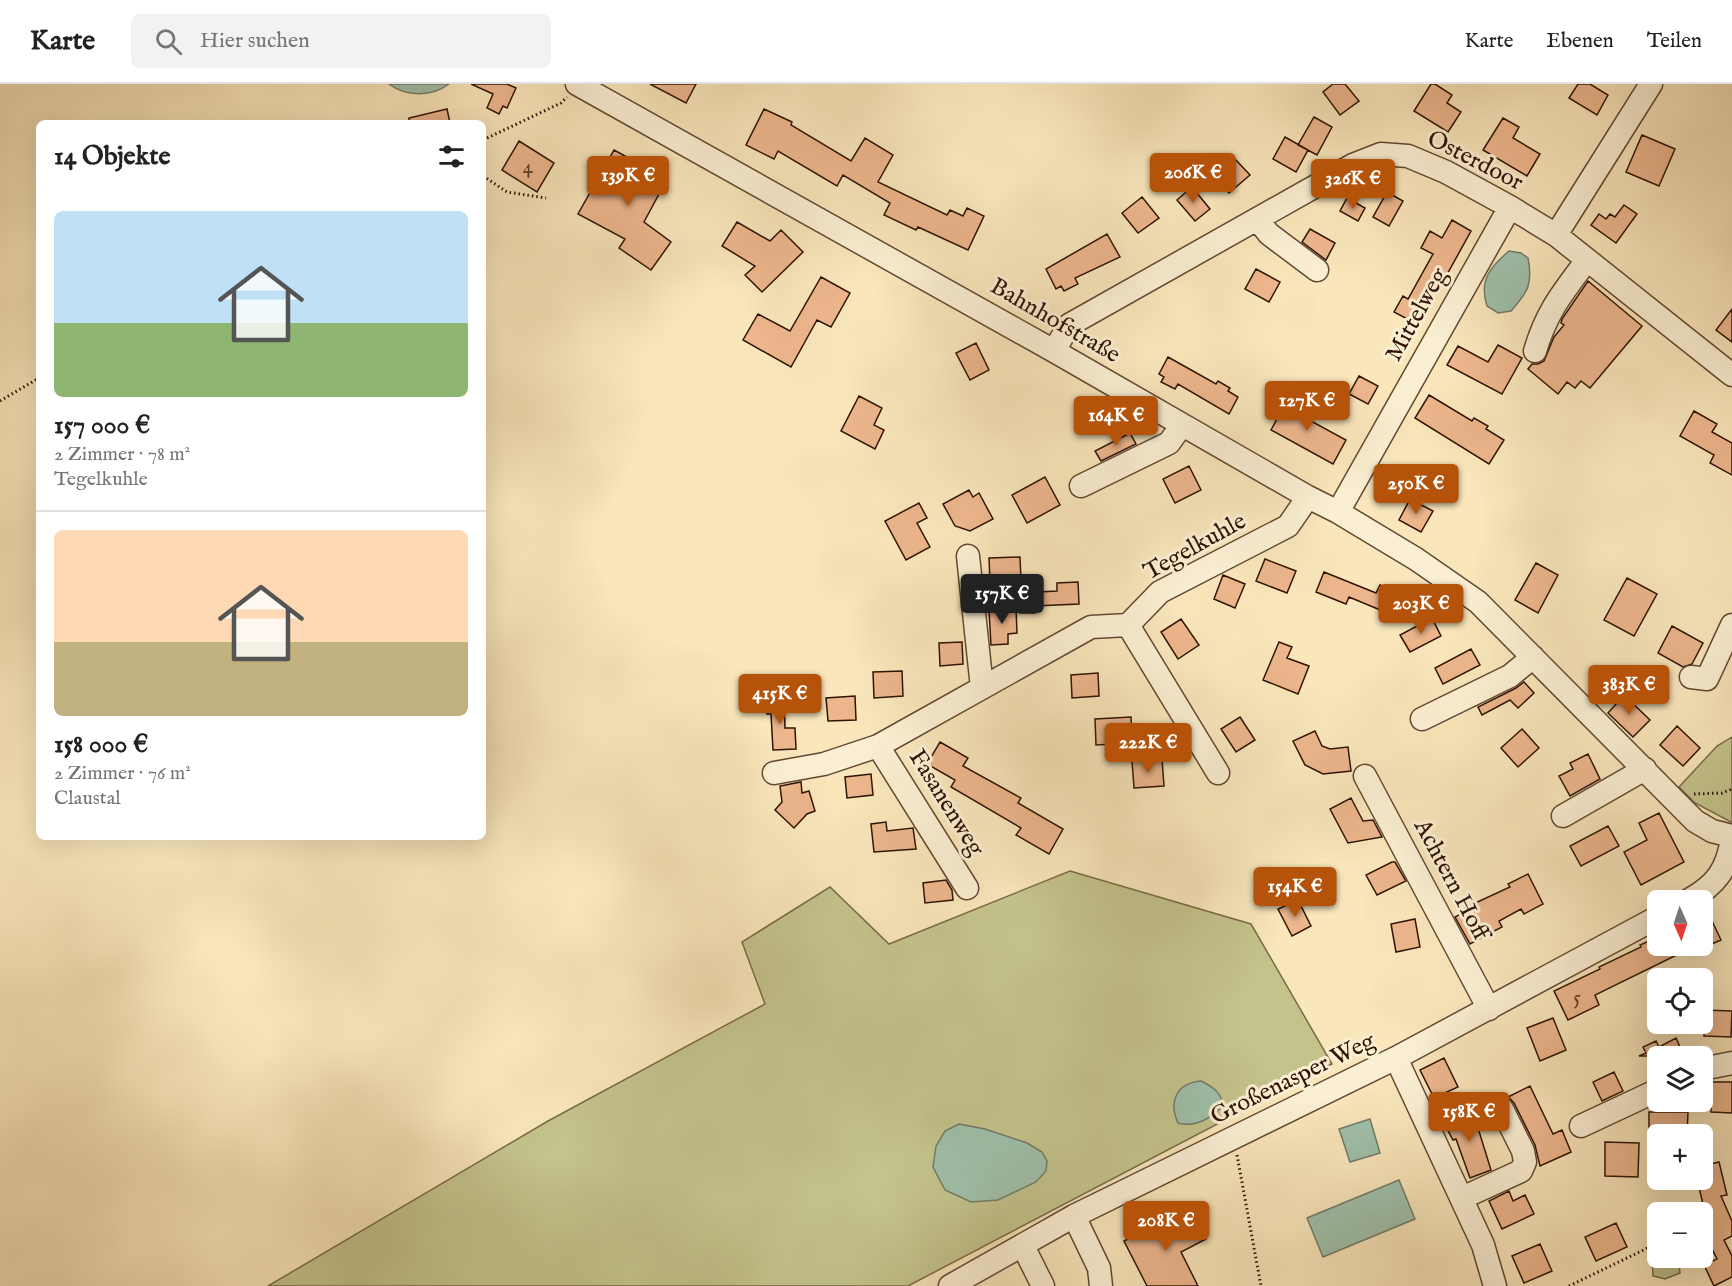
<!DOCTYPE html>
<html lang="de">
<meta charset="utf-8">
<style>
:root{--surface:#fff;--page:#f2f2f2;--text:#222;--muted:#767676;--line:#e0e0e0;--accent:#b45309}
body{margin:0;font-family:"IM FELL English",serif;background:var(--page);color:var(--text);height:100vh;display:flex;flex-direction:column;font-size:22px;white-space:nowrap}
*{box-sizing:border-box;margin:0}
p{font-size:20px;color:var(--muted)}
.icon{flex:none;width:33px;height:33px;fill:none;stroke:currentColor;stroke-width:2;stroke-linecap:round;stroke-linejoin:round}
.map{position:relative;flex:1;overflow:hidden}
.side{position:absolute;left:36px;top:36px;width:450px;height:720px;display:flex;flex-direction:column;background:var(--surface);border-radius:9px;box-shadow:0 6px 24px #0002}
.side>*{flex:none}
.needle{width:39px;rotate:177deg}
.buttons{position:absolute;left:1647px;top:806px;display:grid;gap:12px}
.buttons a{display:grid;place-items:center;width:66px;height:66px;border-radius:9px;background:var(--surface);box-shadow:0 6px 24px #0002;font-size:30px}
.price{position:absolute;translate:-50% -51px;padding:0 14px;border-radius:6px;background:var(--accent);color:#fff;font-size:20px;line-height:39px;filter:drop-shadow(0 2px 3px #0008)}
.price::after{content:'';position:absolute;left:50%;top:36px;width:18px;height:14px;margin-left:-9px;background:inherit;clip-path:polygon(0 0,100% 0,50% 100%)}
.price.current{background:#222;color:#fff}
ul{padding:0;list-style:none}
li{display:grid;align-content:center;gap:12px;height:318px;padding:0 18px}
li+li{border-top:2px solid var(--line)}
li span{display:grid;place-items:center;height:186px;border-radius:9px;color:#555}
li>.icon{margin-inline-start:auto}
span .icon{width:108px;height:108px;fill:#fffc;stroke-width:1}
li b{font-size:26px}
h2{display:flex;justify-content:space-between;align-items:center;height:72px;padding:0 18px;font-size:26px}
header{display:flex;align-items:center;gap:36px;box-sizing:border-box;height:84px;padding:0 30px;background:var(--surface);border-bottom:2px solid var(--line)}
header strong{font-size:28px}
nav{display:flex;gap:33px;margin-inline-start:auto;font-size:21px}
.search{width:420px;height:54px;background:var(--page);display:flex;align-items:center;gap:15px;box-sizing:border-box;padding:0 21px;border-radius:9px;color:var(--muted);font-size:22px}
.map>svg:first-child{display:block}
.green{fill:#c4c38c;stroke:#7a6b48;stroke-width:1.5}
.water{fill:#9fc0ab;stroke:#727b69;stroke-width:1.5}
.building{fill:#edb68d;stroke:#2f1305;stroke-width:1.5}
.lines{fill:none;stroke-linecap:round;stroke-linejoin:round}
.minor-casing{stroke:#624832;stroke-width:25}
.path{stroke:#2f1305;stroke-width:3;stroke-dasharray:1.5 3;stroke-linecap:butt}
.minor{stroke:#fbefd3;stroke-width:22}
.labels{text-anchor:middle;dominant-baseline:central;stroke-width:6;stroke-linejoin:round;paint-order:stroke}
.number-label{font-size:21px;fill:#5e3c27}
.street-label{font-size:24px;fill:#2f1305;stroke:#fbefd3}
</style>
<header>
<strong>Karte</strong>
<div class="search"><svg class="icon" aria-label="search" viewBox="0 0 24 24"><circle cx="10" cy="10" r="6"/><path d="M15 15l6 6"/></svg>Hier suchen</div>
<nav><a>Karte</a><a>Ebenen</a><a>Teilen</a></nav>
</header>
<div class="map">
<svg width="1732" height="1202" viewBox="0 0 1732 1202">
<rect width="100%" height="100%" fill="#f9e6bb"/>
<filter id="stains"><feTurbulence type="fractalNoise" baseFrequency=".00333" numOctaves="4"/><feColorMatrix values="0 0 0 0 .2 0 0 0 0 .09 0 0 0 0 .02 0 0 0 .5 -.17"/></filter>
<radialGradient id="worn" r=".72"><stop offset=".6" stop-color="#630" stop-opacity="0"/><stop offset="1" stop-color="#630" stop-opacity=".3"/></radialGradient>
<path class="green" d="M1732 653V738H1731L1695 719 1679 703 1717 662Z
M1070 787 1251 840 1332 980 908 1202H268L548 1037 765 920 742 858 830 803 889 860Z
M1650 1138H1657L1658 1173H1678L1680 1189 1665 1195 1653 1192Z"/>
<path class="water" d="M389 0H449C432 13 406 13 389 0Z
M1509 167 1521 169 1528 174C1533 200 1528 208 1511 227L1498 229 1487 222C1479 197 1489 184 1509 167Z
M1201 997C1213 1003 1220 1007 1223 1021 1213 1034 1194 1044 1178 1039 1168 1017 1177 999 1201 997Z
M1370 1035 1380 1069 1350 1078 1339 1045Z
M959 1040 985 1045 1027 1059 1042 1068 1047 1077 1046 1087 1036 1098 998 1116 971 1118 945 1106 933 1083 936 1062 945 1047Z
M1399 1096 1415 1135 1323 1173 1307 1134Z"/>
<path class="building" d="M471 0H507L516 4 507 24 503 22 499 30 487 24 493 10Z
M650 0H696L686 19Z
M1333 0H1345L1359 17 1340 31 1323 8Z
M1431 0H1435L1452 11 1447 19 1461 28 1448 48 1414 27Z
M1578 0H1590L1608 11 1597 31 1569 14Z
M447 25 450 39H409V34Z
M764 25 792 38 791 41 851 77 865 54 893 71 878 98 947 131 950 126 963 132 967 124 984 132 968 166 918 143 916 146 884 131 890 119 843 91 837 102 778 67 774 75 746 61Z
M1314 33 1332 43 1317 71 1298 61Z
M1503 34 1519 43 1513 54 1540 70 1527 92 1483 66Z
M1642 51 1675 65 1659 102 1626 88Z
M1285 53 1308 66 1296 88 1273 75Z
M519 57 554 79 537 108 502 86Z
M614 66 667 95 644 138 671 158 651 186 619 164 625 155 578 130Z
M1234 74 1250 91 1229 109 1214 91Z
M1192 103 1210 125 1195 137 1177 116Z
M1387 108 1403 117 1389 142 1373 133Z
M1142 113 1159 134 1138 149 1122 129Z
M1347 114 1365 124 1358 137 1340 127Z
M1624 121 1637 130 1616 159 1591 141 1599 130 1606 135 1610 130 1615 133Z
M1452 136 1471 147 1439 205 1434 202 1413 238 1394 228 1403 212 1408 215 1433 170 1421 164 1430 147 1442 154Z
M737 138 770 157 781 146 803 168 762 208 745 191 755 182 722 162Z
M1310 145 1335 159 1326 176 1302 158Z
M1107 150 1120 173 1075 194 1078 200 1064 207 1061 202 1056 205 1046 185Z
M1256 185 1280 198 1269 218 1245 205Z
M821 193 850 209 831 243 817 236 791 283 743 256 758 230 790 247Z
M1588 197 1642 242 1590 304 1581 297 1575 304 1567 298 1558 310 1528 285 1532 280H1538L1544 277 1554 253 1564 241 1561 239 1562 235Z
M1732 225V258L1716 246Z
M976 259 989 286 970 296 956 269Z
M1498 261 1522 274 1502 310 1447 281 1458 262 1488 278Z
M1168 273 1216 300 1218 297 1230 304 1228 307 1238 313 1229 330 1178 300 1175 305 1161 298 1164 293 1159 290Z
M1359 292 1378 302 1368 320 1349 310Z
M1429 311 1472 337 1474 334 1488 342 1486 345 1504 356 1489 380 1415 334Z
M859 312 882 324 874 341 884 346 875 365 841 347Z
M1288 315 1313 328 1309 336 1346 356 1333 380 1271 346Z
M1694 327 1717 340 1712 348 1732 359V391L1710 379 1714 371 1680 352Z
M1130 349 1136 360 1101 377 1095 367Z
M1189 382 1201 406 1175 419 1163 395Z
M1045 393 1060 421 1027 439 1012 411Z
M969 406 973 413 979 409 993 435 970 447 955 442 943 420Z
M1410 415 1433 427 1421 448 1399 436Z
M919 419 927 434 917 439 930 463 906 476 885 437Z
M1020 473 1021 497 990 498 989 474Z
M1265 475 1296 487 1287 509 1256 497Z
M1536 479 1558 491 1538 529 1515 516Z
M1324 488 1376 509 1380 501 1411 513 1402 535 1349 513 1346 520 1316 508Z
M1223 491 1245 500 1235 524 1214 515Z
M1627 494 1657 510 1634 552 1604 536Z
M1078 498 1079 520 1035 522V529H1020L1019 509 1057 507V499Z
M1016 524 1017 549 1008 550V560L991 561 989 526Z
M1432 534 1441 552 1410 568 1400 551Z
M1181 535 1199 561 1178 575 1161 548Z
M1672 542 1703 559 1692 580 1683 583 1658 569Z
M962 558 963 580 940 582 939 559Z
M1279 558 1292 563 1287 574 1309 582 1298 610 1263 596Z
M1471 565 1480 581 1443 600 1435 584Z
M902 587 903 612 874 614 873 588Z
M1098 589 1099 612 1072 614 1071 591Z
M1524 598 1534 609 1518 624 1510 616 1482 631 1478 623 1516 604Z
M1624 611 1650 636 1633 653 1608 629Z
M855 612 856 636 828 637 826 614Z
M784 613 785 644H795L796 665 773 666 771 630H767L766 614Z
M1131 633 1132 659 1096 661 1095 635Z
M1240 633 1255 656 1236 668 1221 645Z
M1677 642 1700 664 1683 682 1660 661Z
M1522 645 1539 664 1518 683 1501 664Z
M1315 647 1322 662 1330 665 1348 663 1351 687 1323 690 1305 681 1293 657Z
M940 658 968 674 963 682 1021 714 1018 719 1063 745 1049 770 1016 751 1021 744 951 703 955 696 927 680Z
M1588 670 1600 695 1570 712 1559 692 1573 685 1570 679Z
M1162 675 1164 702 1134 704 1132 677Z
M871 690 873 711 847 714 845 693Z
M801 698 802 709 809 707 815 727 807 730 794 744 775 726 782 718 780 702Z
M1351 714 1363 737 1373 736 1382 753 1348 759 1330 725Z
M1659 729 1684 778 1641 801 1624 768 1647 756 1639 739Z
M886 738 887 747 913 744 916 765 874 768 871 740Z
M1608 742 1619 762 1581 782 1570 762Z
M1392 778H1395L1406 797 1377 811 1366 791Z
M1528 790 1543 820 1524 830 1521 825 1499 837 1502 843 1470 860 1455 833 1472 824 1471 821 1510 803 1508 800Z
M946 796 952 806 953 816 925 819 923 799Z
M1298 816 1311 842 1292 852 1278 825Z
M1705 822 1721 856 1702 864V824Z
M1415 835 1420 863 1396 868 1391 840Z
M1658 853V861H1697L1595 911 1599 921 1568 936 1554 907 1600 885 1599 883 1641 863 1640 861Z
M1704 926 1732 927 1731 953 1704 952Z
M1553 934 1566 966 1540 977 1527 944Z
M1676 954 1684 972H1639L1646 969 1643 963 1656 957 1659 963Z
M1444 974 1458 1003 1434 1014 1420 986Z
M1614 988 1623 1007 1602 1017 1593 998Z
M1711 998H1732V1029L1711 1028Z
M1530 1002 1553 1050 1562 1046 1571 1068 1540 1082 1535 1061 1514 1019 1508 1013Z
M1469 1025 1478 1044 1491 1086 1470 1094 1456 1055 1453 1056 1443 1037Z
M1649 1028H1688L1687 1050H1649Z
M1605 1058 1639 1059 1638 1093 1605 1092Z
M1719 1078 1727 1111 1721 1112 1732 1137V1152L1724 1156 1732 1172V1193L1714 1202 1704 1181 1717 1175 1702 1145V1139L1707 1137 1697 1095H1702V1082Z
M1509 1107 1513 1117 1525 1111 1534 1130 1502 1145 1489 1117Z
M1192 1129 1206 1155 1181 1168 1198 1202H1147L1124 1157 1164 1136 1167 1143Z
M1616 1139 1627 1163 1596 1177 1585 1153Z
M1540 1160 1552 1187 1524 1199 1512 1172Z"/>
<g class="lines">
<g class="minor-casing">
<path id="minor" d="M577 0 1054 267 1308 413 1338 428 1416 475 1478 518 1695 737 1712 747 1732 752
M1257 135 1269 150 1317 186
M1556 151 1651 0
M1054 267 1069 241 1353 81 1381 70 1408 72 1446 88 1510 123 1556 151 1732 291
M1535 267C1547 227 1563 208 1587 176
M1081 402 1169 359 1182 341
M1338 428 1510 123
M968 472 982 604
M1128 541 1218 689
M1691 593 1707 595 1732 541
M1422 635 1510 592 1533 573
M878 662 967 804
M774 689 824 680 878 662 1091 543 1128 541 1160 508 1288 442 1308 413
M1365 692 1489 925
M1563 732 1645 685
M1689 816C1716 801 1727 786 1732 755
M1396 974 1483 1161 1495 1202
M1702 985 1732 979
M1581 1042 1658 1006
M1462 1114 1521 1087 1525 1078 1523 1067 1502 1025
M1074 1132 1099 1184 1101 1202
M1023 1162 1043 1202
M950 1202 1074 1132 1396 974 1658 833"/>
</g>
<path class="path" d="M483 56 561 19 567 13
M483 92 507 108 546 114
M0 317 39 294
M1694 710 1722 709 1732 705
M1237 1071 1261 1202
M1569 1202 1658 1159"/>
<use href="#minor" class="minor"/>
</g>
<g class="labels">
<g class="number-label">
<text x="528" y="83">4</text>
<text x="1577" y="914">5</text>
</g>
<g class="street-label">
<text transform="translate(1475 77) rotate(27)">Osterdoor</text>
<text transform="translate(1417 231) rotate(-61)">Mittelweg</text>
<text transform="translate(1055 237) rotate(30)">Bahnhofstraße</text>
<text transform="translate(1195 463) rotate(-29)">Tegelkuhle</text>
<text transform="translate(946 719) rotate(58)">Fasanenweg</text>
<text transform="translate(1451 796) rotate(62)">Achtern Hoff</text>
<text transform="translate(1293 995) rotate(-26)">Großenasper Weg</text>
</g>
</g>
<rect width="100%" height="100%" filter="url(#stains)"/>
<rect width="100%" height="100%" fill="url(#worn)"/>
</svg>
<div class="buttons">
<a><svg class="needle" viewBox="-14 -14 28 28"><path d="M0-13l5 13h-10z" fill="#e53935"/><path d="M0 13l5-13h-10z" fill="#767676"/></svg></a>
<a><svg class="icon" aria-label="locate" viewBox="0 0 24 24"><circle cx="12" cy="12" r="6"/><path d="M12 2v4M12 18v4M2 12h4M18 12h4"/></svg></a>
<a><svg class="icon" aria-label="layers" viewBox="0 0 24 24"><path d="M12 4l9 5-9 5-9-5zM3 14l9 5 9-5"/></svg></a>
<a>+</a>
<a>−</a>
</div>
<b class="price" style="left:1193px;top:120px">206K €</b>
<b class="price" style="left:628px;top:123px">139K €</b>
<b class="price" style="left:1353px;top:126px">326K €</b>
<b class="price" style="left:1307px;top:348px">127K €</b>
<b class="price" style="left:1116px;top:363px">164K €</b>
<b class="price" style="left:1416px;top:431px">250K €</b>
<b class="price current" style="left:1002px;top:541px">157K €</b>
<b class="price" style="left:1421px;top:551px">203K €</b>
<b class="price" style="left:1629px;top:632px">383K €</b>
<b class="price" style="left:780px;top:641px">415K €</b>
<b class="price" style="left:1148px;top:690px">222K €</b>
<b class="price" style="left:1295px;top:834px">154K €</b>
<b class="price" style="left:1469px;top:1059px">158K €</b>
<b class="price" style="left:1166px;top:1168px">208K €</b>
<section class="side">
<h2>14 Objekte<svg class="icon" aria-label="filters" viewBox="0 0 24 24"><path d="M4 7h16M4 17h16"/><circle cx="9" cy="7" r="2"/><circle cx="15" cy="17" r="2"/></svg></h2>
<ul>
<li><span style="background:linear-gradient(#bfe0f5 60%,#8fb573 0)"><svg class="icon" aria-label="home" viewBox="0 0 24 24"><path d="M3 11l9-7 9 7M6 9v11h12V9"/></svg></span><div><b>157 000 €</b><p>2 Zimmer · 78 m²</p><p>Tegelkuhle</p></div></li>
<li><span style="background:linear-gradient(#ffd9b3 60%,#c2b280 0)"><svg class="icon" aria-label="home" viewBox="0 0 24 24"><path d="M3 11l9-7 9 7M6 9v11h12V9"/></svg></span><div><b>158 000 €</b><p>2 Zimmer · 76 m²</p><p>Claustal</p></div></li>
</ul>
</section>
</div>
